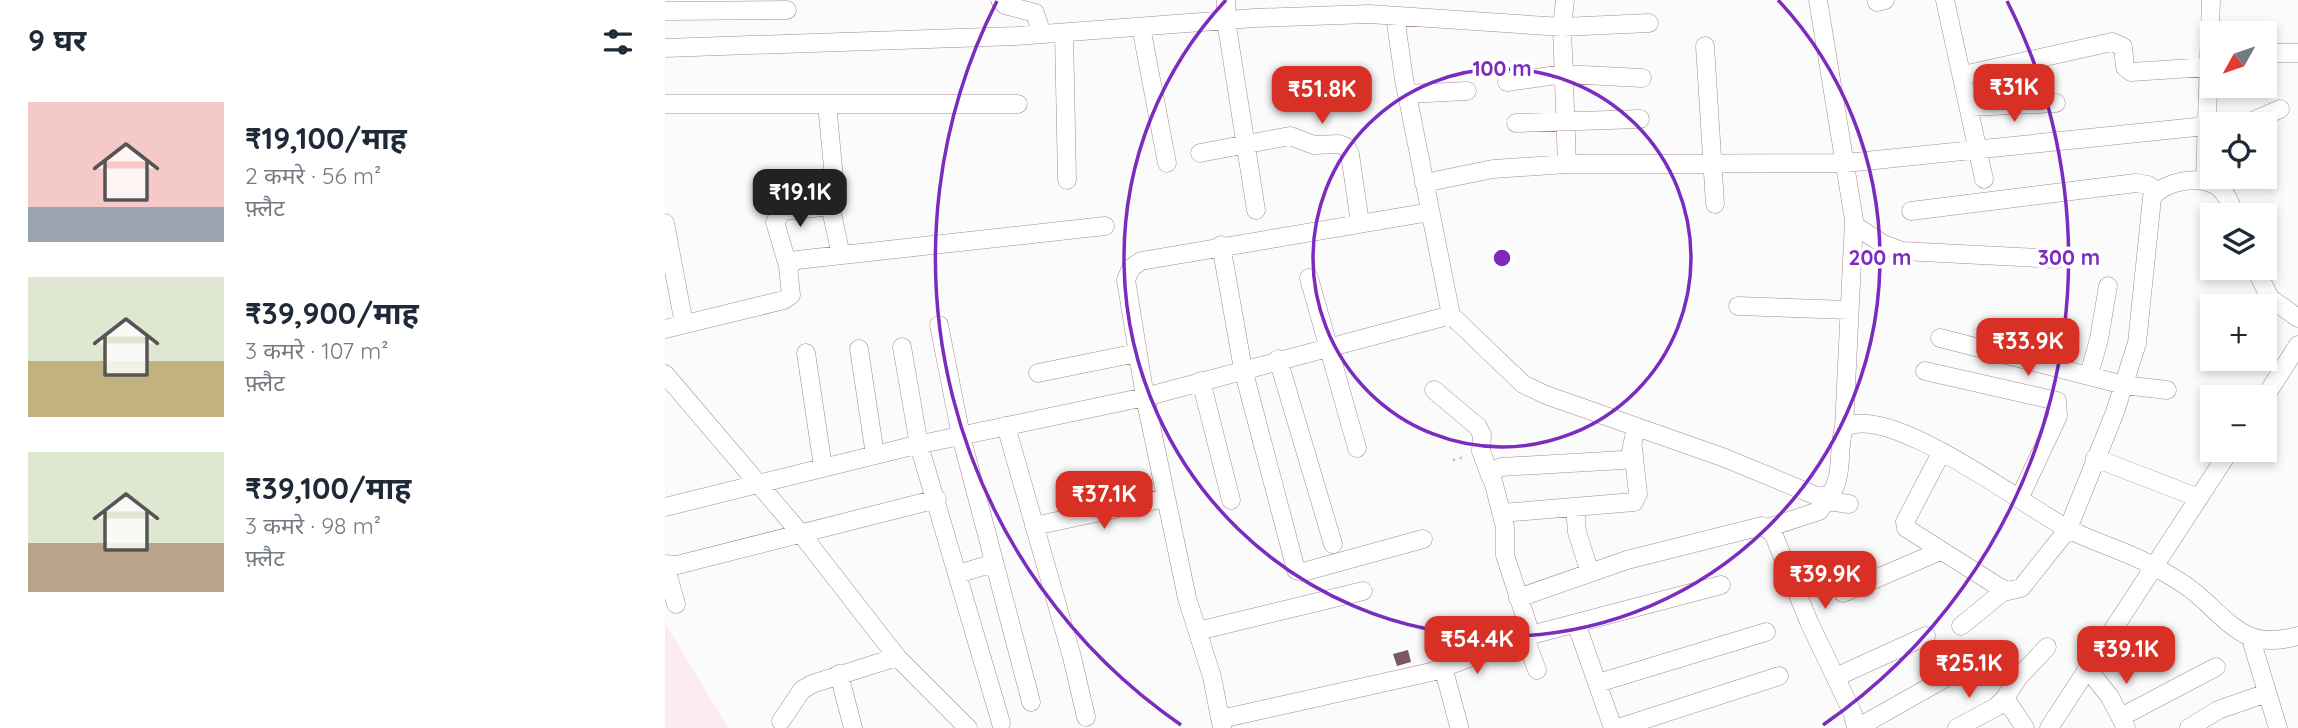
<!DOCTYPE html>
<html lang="hi">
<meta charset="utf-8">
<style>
:root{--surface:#fff;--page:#f2f2f3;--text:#1f2937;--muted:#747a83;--accent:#d93025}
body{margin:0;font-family:Quicksand,"Noto Sans Devanagari",sans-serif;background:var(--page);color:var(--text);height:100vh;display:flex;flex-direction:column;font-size:26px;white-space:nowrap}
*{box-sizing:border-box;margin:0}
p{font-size:23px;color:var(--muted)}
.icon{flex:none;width:38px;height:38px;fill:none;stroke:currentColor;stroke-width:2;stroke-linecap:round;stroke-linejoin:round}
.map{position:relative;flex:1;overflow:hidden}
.sheet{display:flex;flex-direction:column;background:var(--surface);width:665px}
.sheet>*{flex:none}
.needle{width:46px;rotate:230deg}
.controls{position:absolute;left:1535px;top:21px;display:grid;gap:14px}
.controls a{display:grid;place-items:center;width:77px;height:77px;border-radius:0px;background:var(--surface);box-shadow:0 4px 10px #0003;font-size:35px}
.price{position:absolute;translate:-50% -60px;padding:0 16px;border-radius:14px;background:var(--accent);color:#fff;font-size:23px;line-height:46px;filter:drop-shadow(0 2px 4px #0008)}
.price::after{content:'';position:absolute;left:50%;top:42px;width:21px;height:16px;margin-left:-10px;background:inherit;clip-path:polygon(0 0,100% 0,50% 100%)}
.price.active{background:#222;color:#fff}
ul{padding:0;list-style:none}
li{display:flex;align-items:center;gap:21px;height:175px;padding:0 28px}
li span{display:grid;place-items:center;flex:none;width:196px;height:140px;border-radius:0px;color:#555}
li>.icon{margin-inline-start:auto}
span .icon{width:84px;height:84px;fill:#fffc;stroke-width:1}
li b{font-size:30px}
h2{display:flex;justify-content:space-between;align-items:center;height:84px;padding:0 28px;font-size:30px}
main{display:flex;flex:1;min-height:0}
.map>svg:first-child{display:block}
.built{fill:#fdebf0}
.building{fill:#7b5861}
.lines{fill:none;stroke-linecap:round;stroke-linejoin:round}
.minor-casing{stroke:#a78890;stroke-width:19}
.path{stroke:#c0bcbd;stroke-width:2.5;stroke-dasharray:2 5;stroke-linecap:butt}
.minor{stroke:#fff;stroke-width:18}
.ring{fill:none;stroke:#7b2cbf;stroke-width:3.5}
.centre{fill:#7b2cbf;stroke:#fff;stroke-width:3.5}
.ring-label{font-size:21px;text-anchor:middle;font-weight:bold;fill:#7b2cbf;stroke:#fff;stroke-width:7;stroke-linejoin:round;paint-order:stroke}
</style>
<main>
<section class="sheet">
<h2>9 घर<svg class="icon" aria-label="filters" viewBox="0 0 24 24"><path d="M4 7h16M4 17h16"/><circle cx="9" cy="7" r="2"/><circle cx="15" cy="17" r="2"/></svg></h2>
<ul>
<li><span style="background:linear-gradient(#f6c9c9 75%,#9aa5b1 0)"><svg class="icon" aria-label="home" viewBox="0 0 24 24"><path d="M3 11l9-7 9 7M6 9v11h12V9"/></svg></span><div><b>₹19,100/माह</b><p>2 कमरे · 56 m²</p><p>फ़्लैट</p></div></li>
<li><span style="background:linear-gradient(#dfe7d0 60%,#c2b280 0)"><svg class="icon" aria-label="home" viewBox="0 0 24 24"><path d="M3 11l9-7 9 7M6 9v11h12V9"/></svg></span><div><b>₹39,900/माह</b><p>3 कमरे · 107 m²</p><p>फ़्लैट</p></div></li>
<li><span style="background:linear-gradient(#dfe7d0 65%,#b9a48a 0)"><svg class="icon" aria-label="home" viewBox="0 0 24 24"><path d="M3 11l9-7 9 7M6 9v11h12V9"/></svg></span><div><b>₹39,100/माह</b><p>3 कमरे · 98 m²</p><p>फ़्लैट</p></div></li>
</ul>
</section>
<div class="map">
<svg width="1633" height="728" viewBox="0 0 1633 728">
<rect width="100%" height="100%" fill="#fbfbfb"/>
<path class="built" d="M0 623 63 728H0Z"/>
<path class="building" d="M743 650 746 662 732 666 728 654Z"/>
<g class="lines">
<g class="minor-casing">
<path id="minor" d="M335 0 340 5 370 13 377 34
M561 0V20L591 210
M900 0 897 27 902 164
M1153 0 1189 220 1179 428
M1280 0 1319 179
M1212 2 1220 0
M0 11 122 10
M730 16 739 79 786 315 858 384 881 395 1060 458 1154 497 1166 494C1179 473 1172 450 1179 428 1224 401 1360 507 1405 530 1433 544 1464 552 1492 568 1504 575 1517 582 1528 591 1546 605 1564 628 1586 637 1601 642 1618 640 1633 636
M476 27 502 163
M399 33 402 180
M1040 46 1050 204
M0 48 351 36 589 18 704 14 897 27 984 23
M1600 53H1633
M1298 75 1447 42 1458 47 1460 67 1466 72 1543 67
M842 82 899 74 977 78
M742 94 802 91
M0 104H353
M162 104 169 178 167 214 176 255
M1305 107 1391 103
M851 123 975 119
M1581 124 1615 109
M535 153 625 136 649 145 674 144 681 147 685 154 695 223
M1540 180 1546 0
M759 183 828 169 902 164 1181 163 1541 126
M1246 211 1471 183 1483 185 1492 191
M0 223 19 324
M1189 225 1218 244 1237 251 1392 259
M556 245 578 369 631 570 638 572 758 539
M123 266 110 222 118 211 167 206
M1590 268 1605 298 1633 318
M644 278 692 448
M1073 306 1184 310
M274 325 296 436 366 702
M0 329 119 300 126 295 123 266 132 260 440 226
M1275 338 1459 385 1502 390
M237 347 254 445 336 723
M194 349 210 455
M141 353 158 467
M613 359 668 544
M1260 371 1392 401 1393 416 1355 497
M373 373 472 353
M0 374 137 535 232 657 303 728
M1424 375 1434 339 1443 286
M536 381 566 500
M769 390 813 427 817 435 816 451 826 478
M1600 397 1633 345
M341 426 407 657 421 717
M1276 453 1240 522 1241 528 1334 587 1343 591 1356 588 1403 529 1450 412 1472 343 1487 198C1499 181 1536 174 1553 187 1562 193 1566 205 1570 215
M1430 458 1534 498
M1163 501 1184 504
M0 507 247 446 480 397 786 315
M910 507 912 532 925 573
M836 513 969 502 973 494 968 448
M369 526 501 498
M1102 528 1154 511 1166 494
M0 564 12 565 272 499
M0 565 11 604
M293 574 329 563
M1178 593 1275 551
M853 598 962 560 1097 526 1108 533 1144 622 1188 714 1191 728
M911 623 948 728
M1296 626 1340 590
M533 631 698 591
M866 635 840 555V527L826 473 836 467 958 460 965 456 971 428
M1585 636 1613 728
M860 638 872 670
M778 667 794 726
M1422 668 1445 697 1461 728
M174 674 188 728
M1171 677 1261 636
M933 683 1101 632
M1456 717 1551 667
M556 719 766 672 866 635 1056 585
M116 721 137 690 147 684 232 657
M557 728 547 677 522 598 480 397 461 280 466 268 476 261 765 212
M953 728 1114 676
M1192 728 1314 659
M1292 728 1331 707 1340 698
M1360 728 1340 698 1353 678 1382 647
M1384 728 1565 450
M1524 728 1553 710 1602 693"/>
</g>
<path class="path" d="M788 460 802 456"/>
<use href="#minor" class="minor"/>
</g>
<g class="ring">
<circle cx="837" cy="258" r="189"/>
<path d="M1113 0A378 378 0 1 1 561 0"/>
<path d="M516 725A567 567 0 0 1 332 1M1342 1A567 567 0 0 1 1158 725"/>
</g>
<circle cx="837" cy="258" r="10" class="centre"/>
<g class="ring-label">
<text x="837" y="76">100 m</text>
<text x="1215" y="265">200 m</text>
<text x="1404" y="265">300 m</text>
</g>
</svg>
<div class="controls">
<a><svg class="needle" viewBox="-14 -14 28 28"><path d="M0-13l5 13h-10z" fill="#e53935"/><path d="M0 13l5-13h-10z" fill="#747a83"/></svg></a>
<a><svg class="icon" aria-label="locate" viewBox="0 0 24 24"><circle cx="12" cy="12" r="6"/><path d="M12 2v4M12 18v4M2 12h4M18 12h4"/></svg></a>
<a><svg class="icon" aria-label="layers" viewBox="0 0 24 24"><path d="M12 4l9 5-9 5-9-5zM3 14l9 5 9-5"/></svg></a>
<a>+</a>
<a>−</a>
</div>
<b class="price" style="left:1349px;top:124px">₹31K</b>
<b class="price" style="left:657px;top:126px">₹51.8K</b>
<b class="price active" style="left:135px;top:229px">₹19.1K</b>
<b class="price" style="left:1363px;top:378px">₹33.9K</b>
<b class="price" style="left:439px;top:531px">₹37.1K</b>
<b class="price" style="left:1160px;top:611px">₹39.9K</b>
<b class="price" style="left:812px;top:676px">₹54.4K</b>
<b class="price" style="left:1461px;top:686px">₹39.1K</b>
<b class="price" style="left:1304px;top:700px">₹25.1K</b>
</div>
</main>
